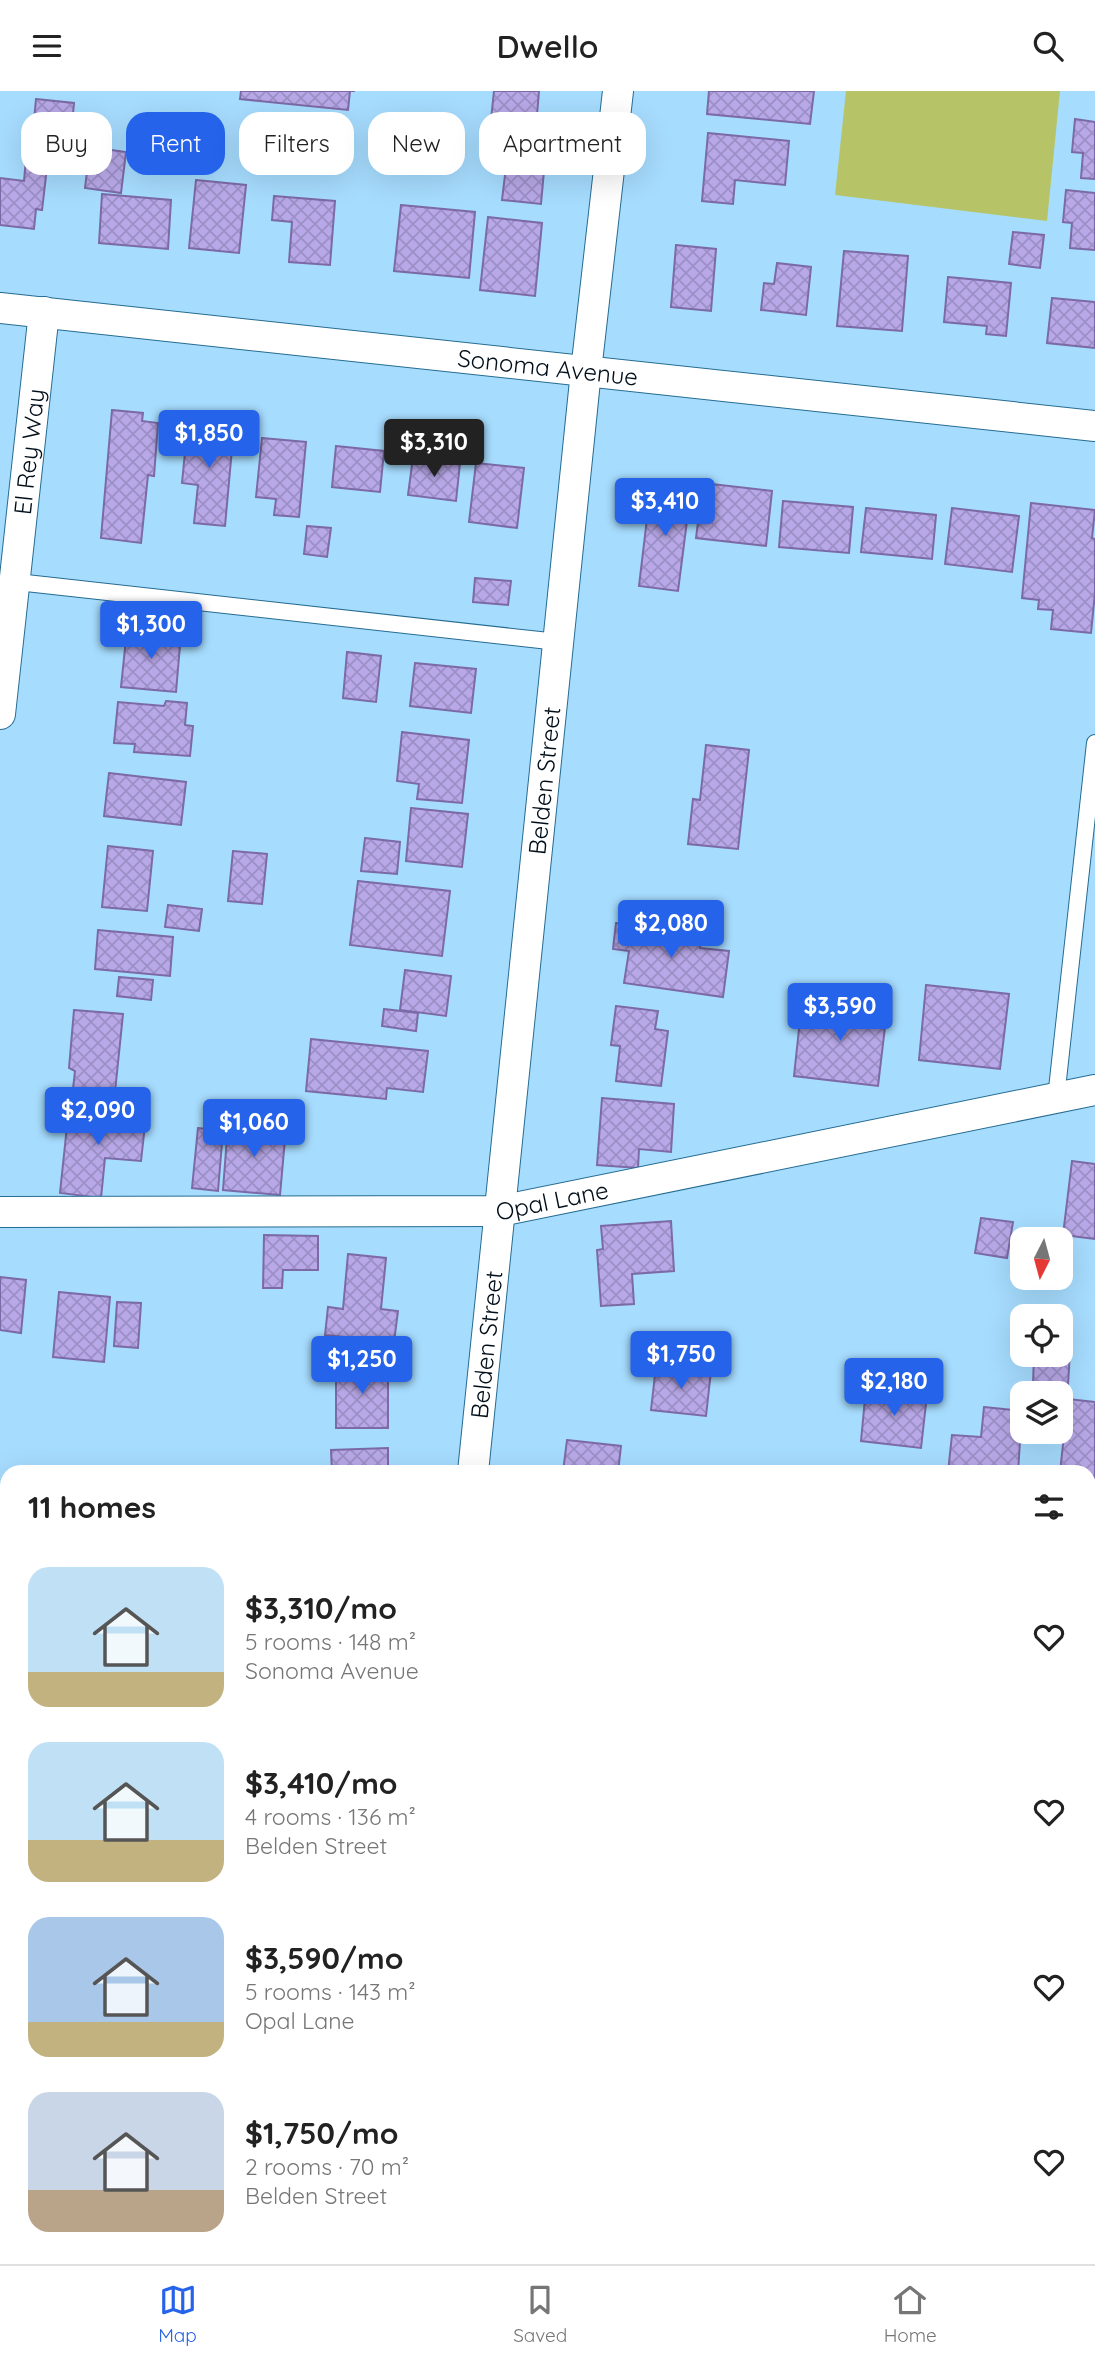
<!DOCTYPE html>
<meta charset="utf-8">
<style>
:root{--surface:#fff;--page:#f2f2f2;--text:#222;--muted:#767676;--line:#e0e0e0;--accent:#2563eb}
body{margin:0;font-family:Quicksand,sans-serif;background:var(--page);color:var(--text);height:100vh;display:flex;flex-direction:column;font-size:26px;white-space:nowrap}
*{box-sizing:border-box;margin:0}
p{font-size:23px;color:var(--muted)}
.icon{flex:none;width:38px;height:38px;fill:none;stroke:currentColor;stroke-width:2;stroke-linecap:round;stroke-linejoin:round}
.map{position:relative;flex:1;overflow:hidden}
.details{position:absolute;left:0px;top:1374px;width:1096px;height:800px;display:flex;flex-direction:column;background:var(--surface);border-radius:21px 21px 0 0;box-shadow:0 7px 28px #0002}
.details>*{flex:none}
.top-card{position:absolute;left:21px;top:21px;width:700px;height:63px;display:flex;gap:14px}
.needle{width:46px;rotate:186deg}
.fabs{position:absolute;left:1010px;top:1136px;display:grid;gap:14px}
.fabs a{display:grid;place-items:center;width:63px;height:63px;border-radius:14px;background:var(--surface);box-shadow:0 7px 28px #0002;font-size:35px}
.price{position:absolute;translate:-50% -60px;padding:0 16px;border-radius:7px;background:var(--accent);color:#fff;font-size:23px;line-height:46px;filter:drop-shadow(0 2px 4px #0008)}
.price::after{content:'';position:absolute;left:50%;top:42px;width:21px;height:16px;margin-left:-10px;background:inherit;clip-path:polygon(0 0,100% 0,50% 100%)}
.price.selected{background:#222;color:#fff}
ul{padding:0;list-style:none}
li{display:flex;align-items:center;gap:21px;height:175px;padding:0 28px}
li span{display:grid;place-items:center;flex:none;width:196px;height:140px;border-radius:21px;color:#555}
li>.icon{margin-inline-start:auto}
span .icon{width:84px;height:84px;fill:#fffc;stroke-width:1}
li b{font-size:30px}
h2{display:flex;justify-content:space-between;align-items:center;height:84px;padding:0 28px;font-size:30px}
.pill{padding:0 24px;border-radius:21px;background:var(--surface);box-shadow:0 7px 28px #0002;font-size:24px;line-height:63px}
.pill.selected{background:var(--accent);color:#fff}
header{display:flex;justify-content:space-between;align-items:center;height:91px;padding:0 28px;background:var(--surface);font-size:32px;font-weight:600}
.tab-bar{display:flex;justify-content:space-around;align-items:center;height:98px;border-top:2px solid var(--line);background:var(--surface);font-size:19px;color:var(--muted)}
.tab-bar a{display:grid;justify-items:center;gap:4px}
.tab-bar .selected{color:var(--accent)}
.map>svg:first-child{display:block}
.green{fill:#b6c467}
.building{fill:url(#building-cross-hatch);stroke:#7b6aa6;stroke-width:2}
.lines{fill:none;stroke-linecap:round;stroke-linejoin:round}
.service-casing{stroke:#256c92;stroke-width:18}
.minor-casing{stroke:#256c92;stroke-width:32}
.tertiary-casing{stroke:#256c92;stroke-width:40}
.service{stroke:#fff;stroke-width:16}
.minor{stroke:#fff;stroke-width:30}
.tertiary{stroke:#fff;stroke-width:38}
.labels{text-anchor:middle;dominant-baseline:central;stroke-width:5;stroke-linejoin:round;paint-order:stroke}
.street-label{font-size:24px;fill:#000e19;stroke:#eff6fa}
</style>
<header><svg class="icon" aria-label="menu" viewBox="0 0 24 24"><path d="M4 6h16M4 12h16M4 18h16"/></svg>Dwello<svg class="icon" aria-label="search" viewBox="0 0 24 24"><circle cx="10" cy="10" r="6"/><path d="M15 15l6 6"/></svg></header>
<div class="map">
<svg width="1095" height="2173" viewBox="0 0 1095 2173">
<defs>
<pattern id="building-cross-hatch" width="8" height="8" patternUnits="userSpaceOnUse" patternTransform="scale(1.75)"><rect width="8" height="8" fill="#b8a8e7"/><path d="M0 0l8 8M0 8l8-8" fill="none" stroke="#9c8fc6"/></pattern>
</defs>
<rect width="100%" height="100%" fill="#a6dcfe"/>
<path class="green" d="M846 0H1060L1047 130 835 104Z"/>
<path class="building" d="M241 0H355H350L348 19 240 8Z
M494 0H539L534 61 488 57Z
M709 0H814L810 33 707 23Z
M36 8 74 12 71 44 33 40Z
M1075 28 1095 31V88L1081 87 1083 62 1072 61Z
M708 42 789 50 785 94 735 89 733 113 702 110Z
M27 56 49 59 42 119 36 118 34 138 0 134V87L24 90Z
M90 56 126 61 121 102 85 97Z
M506 76 544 80 541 113 502 109Z
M196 89 246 94 239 162 189 157Z
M1066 99 1095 102V159L1070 157 1072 132 1063 131Z
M102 103 171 109 168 158 99 152Z
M274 105 335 110 330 174 289 171 292 131 272 129Z
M401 114 475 121 469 187 394 180Z
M488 126 542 132 535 205 480 199Z
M1013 141 1044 144 1040 177 1009 173Z
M676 154 716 158 711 220 671 216Z
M844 160 908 165 902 240 837 235Z
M777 172 811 176 806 224 761 219 764 192 774 193Z
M948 186 1011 192 1006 245 986 243 987 235 944 231Z
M1052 207 1095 211V257L1047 252Z
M112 319 143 322 142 330 158 332 154 385 148 384 141 452 101 447Z
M188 331 234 336 225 435 194 432 198 394 182 392Z
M262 347 306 351 299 426 274 424 276 408 256 406Z
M336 355 384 360 380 401 332 396Z
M413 366 460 372 456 410 408 404Z
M476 372 524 377 517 437 469 431Z
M703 392 772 400 766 455 696 447Z
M651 394 691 399 678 500 639 495Z
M783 410 853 416 849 462 779 456Z
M1031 412 1095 419 1092 447 1095 448V502L1091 542 1051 538 1053 519 1038 518 1039 509 1022 507Z
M866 417 936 424 932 468 861 461Z
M952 417 1019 425 1012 481 945 473Z
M307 435 331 437 327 466 304 463Z
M475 487 511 490 508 514 473 511Z
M127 538 181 543 176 601 121 596Z
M347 561 381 565 376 611 343 607Z
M415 572 476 578 471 622 410 615Z
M166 610 187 612 185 634 193 635 190 665 134 661 135 653 114 652 118 611 164 615Z
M402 641 469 649 462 712 417 708 419 693 397 690Z
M706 654 749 659 738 758 688 753 693 708 700 709Z
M109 682 186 691 181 734 104 725Z
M411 717 468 723 462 776 406 770Z
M365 747 400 751 397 783 361 780Z
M108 755 153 760 147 820 102 816Z
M233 760 267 763 262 813 228 810Z
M358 790 450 800 442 865 350 854Z
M168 814 202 818 199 840 165 836Z
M616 832 702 843 700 857 729 860 723 906 624 892 629 860 613 858Z
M98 839 173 846 170 885 95 878Z
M405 879 451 885 446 925 400 919Z
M119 886 153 889 151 909 117 905Z
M926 894 1009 903 1000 978 919 969Z
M802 910 887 919 878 995 794 985Z
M616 915 658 920 655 938 668 940 661 995 616 990 620 955 611 954Z
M384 918 418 922 416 940 382 935Z
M74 919 123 923 115 1001 73 998 75 980 69 977Z
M311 948 428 960 423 1001 387 997 386 1008 306 1000Z
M602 1007 674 1013 671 1061 639 1058 638 1077 597 1074Z
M69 1016 146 1025 141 1070 105 1067 101 1107 60 1102Z
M228 1033 286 1037 280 1104 223 1099Z
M198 1037 223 1040 218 1100 192 1097Z
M1072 1070 1095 1073V1148L1063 1144Z
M981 1127 1013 1131 1007 1167 975 1162Z
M671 1130 674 1180 632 1183 634 1213 601 1215 597 1159 603 1158 601 1135Z
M264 1144 318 1145V1179H283L282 1197H263Z
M348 1163 386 1167 381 1218 398 1220 394 1251 325 1244 328 1216 343 1218Z
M0 1186 26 1189 21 1242 0 1239Z
M59 1201 110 1206 104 1271 53 1266Z
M117 1211 141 1212 138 1257 114 1255Z
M1060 1260 1070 1261 1068 1294 1033 1293 1034 1264H1060Z
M336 1273H388V1337H336Z
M656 1275 711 1280 706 1325 651 1319Z
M866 1297 927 1304 921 1357 861 1350Z
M1068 1308 1095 1311V1394H1088V1381H1060Z
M984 1316 1022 1320 1018 1381H948L952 1344 981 1346Z
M567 1349 621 1355 618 1381H563Z
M388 1357V1381H332L331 1359Z
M0 1478 7 1479V1578L0 1577Z
M1095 1655V1705L1090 1704Z
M1088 1777 1095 1778V1832L1088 1831Z"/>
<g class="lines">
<g class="service-casing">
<path id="service" d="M8 490 558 551
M1056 1007 1095 652"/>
</g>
<g class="minor-casing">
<g id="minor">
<path id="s1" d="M0 217 1095 335"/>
<path id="s2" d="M0 623 44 221"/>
<path id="s3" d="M0 1121 500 1120 1095 999"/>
<path id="s4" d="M473 1381 586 280 618 0"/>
<path d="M384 2173 385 2166"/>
</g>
</g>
<g class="tertiary-casing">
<path id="tertiary" d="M1088 1483 1095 1481
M0 1694H7"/>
</g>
<use href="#service" class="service"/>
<use href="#minor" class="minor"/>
<use href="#tertiary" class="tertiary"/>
</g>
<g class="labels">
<g class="street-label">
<text stroke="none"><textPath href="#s1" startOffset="551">Sonoma Avenue</textPath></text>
<text stroke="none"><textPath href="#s2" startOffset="264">El Rey Way</textPath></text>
<text stroke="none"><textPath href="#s4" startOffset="695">Belden Street</textPath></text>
<text stroke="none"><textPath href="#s3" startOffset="553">Opal Lane</textPath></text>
<text stroke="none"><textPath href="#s4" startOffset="128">Belden Street</textPath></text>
</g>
</g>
</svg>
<div class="fabs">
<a><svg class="needle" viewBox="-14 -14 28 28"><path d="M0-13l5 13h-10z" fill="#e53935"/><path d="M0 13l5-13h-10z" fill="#767676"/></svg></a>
<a><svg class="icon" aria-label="locate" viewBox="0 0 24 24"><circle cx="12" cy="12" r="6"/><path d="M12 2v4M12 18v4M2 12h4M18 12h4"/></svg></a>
<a><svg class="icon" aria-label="layers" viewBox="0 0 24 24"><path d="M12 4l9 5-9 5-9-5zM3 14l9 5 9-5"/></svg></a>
</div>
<b class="price" style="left:209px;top:379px">$1,850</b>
<b class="price selected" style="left:434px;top:388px">$3,310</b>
<b class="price" style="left:665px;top:447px">$3,410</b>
<b class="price" style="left:151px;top:570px">$1,300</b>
<b class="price" style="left:671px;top:869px">$2,080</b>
<b class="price" style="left:840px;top:952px">$3,590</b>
<b class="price" style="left:98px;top:1056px">$2,090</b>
<b class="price" style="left:254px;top:1068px">$1,060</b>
<b class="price" style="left:681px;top:1300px">$1,750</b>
<b class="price" style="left:362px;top:1305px">$1,250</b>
<b class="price" style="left:894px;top:1327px">$2,180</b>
<div class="top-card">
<a class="pill">Buy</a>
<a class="pill selected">Rent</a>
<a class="pill">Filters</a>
<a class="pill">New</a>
<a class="pill">Apartment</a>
</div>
<section class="details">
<h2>11 homes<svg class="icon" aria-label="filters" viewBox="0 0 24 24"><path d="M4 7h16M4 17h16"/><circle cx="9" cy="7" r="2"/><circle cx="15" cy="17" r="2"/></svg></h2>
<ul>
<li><span style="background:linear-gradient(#bfe0f5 75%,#c2b280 0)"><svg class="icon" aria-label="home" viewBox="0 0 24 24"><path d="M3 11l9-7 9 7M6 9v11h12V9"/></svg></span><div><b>$3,310/mo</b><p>5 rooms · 148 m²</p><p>Sonoma Avenue</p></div><svg class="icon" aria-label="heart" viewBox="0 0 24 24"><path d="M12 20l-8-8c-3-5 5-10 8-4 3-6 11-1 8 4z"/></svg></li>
<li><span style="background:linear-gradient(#bfe0f5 70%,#c2b280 0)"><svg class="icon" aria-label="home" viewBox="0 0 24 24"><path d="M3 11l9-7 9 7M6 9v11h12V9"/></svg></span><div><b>$3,410/mo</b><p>4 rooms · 136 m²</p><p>Belden Street</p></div><svg class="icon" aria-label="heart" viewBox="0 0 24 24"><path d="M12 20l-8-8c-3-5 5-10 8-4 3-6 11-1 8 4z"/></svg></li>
<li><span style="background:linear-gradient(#a9c7e8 75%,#c2b280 0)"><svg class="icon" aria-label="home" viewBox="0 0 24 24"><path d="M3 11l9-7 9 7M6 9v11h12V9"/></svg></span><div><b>$3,590/mo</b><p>5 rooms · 143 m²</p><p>Opal Lane</p></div><svg class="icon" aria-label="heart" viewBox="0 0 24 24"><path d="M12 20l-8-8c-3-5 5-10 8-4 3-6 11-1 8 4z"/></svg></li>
<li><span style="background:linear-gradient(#c9d6e8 70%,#b9a48a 0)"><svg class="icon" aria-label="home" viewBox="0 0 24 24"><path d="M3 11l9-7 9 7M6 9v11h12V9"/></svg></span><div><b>$1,750/mo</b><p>2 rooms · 70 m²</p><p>Belden Street</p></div><svg class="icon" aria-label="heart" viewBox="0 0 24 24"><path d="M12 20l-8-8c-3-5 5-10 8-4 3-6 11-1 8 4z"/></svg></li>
</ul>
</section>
</div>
<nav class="tab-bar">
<a class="selected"><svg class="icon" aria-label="map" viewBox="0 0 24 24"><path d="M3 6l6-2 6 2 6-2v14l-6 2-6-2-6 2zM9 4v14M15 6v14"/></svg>Map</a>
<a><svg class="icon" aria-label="saved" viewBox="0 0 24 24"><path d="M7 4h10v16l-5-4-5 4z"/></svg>Saved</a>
<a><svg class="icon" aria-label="home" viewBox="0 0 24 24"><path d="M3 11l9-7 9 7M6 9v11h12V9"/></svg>Home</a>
</nav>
